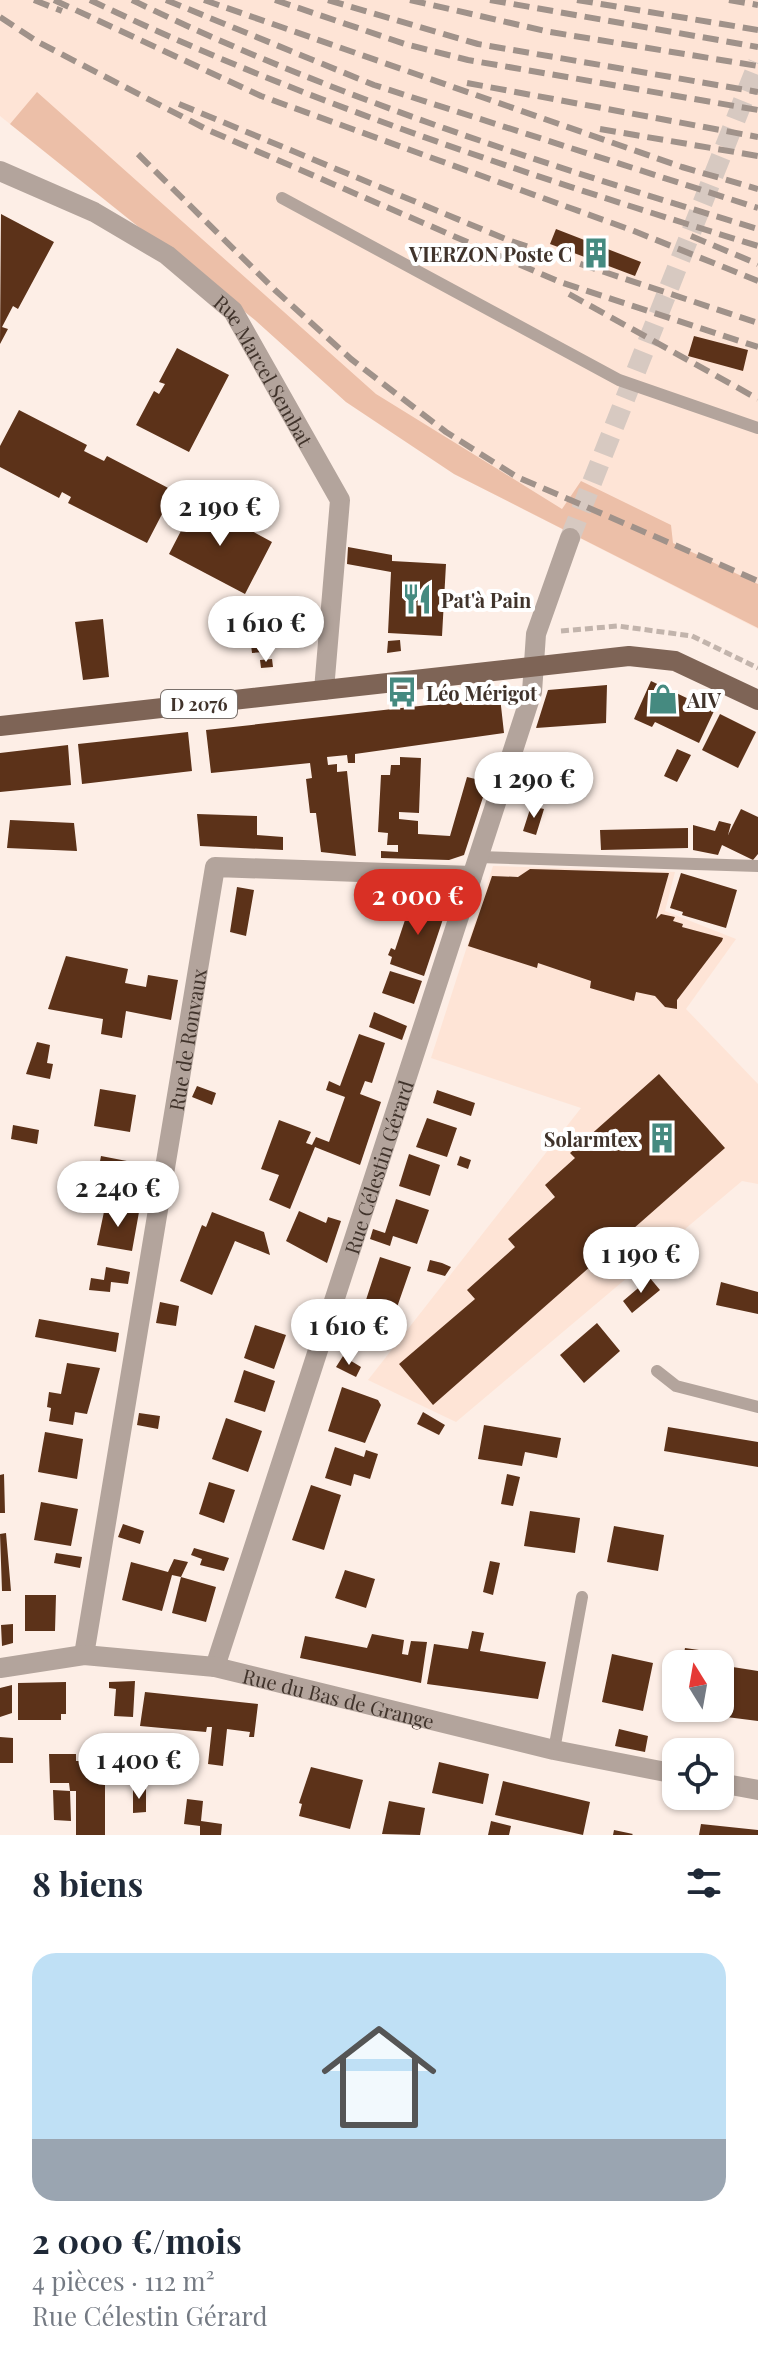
<!DOCTYPE html>
<html lang="fr">
<meta charset="utf-8">
<style>
:root{--surface:#fff;--page:#f2f2f3;--text:#1f2937;--muted:#747a83;--accent:#d93025}
body{margin:0;font-family:"Playfair Display",serif;background:var(--page);color:var(--text);height:100vh;display:flex;flex-direction:column;font-size:30px;white-space:nowrap}
*{box-sizing:border-box;margin:0}
p{font-size:26px;color:var(--muted)}
.icon{flex:none;width:44px;height:44px;fill:none;stroke:currentColor;stroke-width:2;stroke-linecap:round;stroke-linejoin:round}
.map{position:relative;height:1835px;overflow:hidden}
.panel{display:flex;flex-direction:column;background:var(--surface);flex:1}
.panel>*{flex:none}
.needle{width:52px;rotate:349deg}
.buttons{position:absolute;left:662px;top:1650px;display:grid;gap:16px}
.buttons a{display:grid;place-items:center;width:72px;height:72px;border-radius:16px;background:var(--surface);box-shadow:0 2px 6px #0004;font-size:40px}
.price{position:absolute;translate:-50% -68px;padding:0 18px;border-radius:28px;background:#fff;color:#222;font-size:26px;line-height:52px;filter:drop-shadow(0 2px 4px #0008)}
.price::after{content:'';position:absolute;left:50%;top:48px;width:24px;height:18px;margin-left:-12px;background:inherit;clip-path:polygon(0 0,100% 0,50% 100%)}
.price.selected{background:var(--accent);color:#fff}
ul{padding:0;list-style:none}
li{display:grid;align-content:center;gap:16px;height:424px;padding:0 32px}
li span{display:grid;place-items:center;height:248px;border-radius:24px;color:#555}
li>.icon{margin-inline-start:auto}
span .icon{width:144px;height:144px;fill:#fffc;stroke-width:1}
li b{font-size:34px}
h2{display:flex;justify-content:space-between;align-items:center;height:96px;padding:0 32px;font-size:34px}
.map>svg:first-child{display:block}
.built{fill:#fee4d6}
.green{fill:#ecbfa8}
.building{fill:#5c3219}
.lines{fill:none;stroke-linecap:round;stroke-linejoin:round}
.street-tunnel{stroke:#d7c9c1;stroke-width:20;stroke-dasharray:20 10;stroke-linecap:butt}
.path{stroke:#c2b4ac;stroke-width:5;stroke-dasharray:8 4;stroke-linecap:butt}
.lane{stroke:#b3a49c;stroke-width:12}
.street{stroke:#b3a49c;stroke-width:20}
.primary{stroke:#7e6456;stroke-width:20}
.rail{stroke:#a0928a;stroke-width:6;stroke-dasharray:16 8;stroke-linecap:butt}
.labels{text-anchor:middle;dominant-baseline:central;stroke-width:8;stroke-linejoin:round;paint-order:stroke}
.shield{fill:#fff;stroke:#79706b;stroke-width:2}
.shield-label{font-size:18px;font-weight:bold;fill:#40332b}
.poi-label{font-size:20px;font-weight:bold;fill:#40332b;stroke:#fff;text-anchor:start}
.street-label{font-size:20px;fill:#40332b;stroke:#fff}
</style>
<div class="map">
<svg width="758" height="1835" viewBox="0 0 758 1835">
<rect width="100%" height="100%" fill="#fdeee6"/>
<path class="built" d="M0 0H758V629L454 474 346 402 255 320 0 116Z
M493 866 675 872 665 911 736 939 686 1009 758 1084V1184L742 1181 456 1422 368 1380 581 1108 431 1058Z"/>
<path class="green" d="M37 92 376 394 562 509 581 481 671 525 673 543 758 584V628L454 474 346 402 255 320 10 124Z"/>
<path class="building" d="M1 214 54 242 18 309 13 306 2 327 8 329 0 344Z
M556 229 641 262 635 276 550 244Z
M694 336 748 350 743 371 688 356Z
M177 348 229 375 189 452 136 425 154 391 159 394 165 384 159 382Z
M19 410 87 445 84 451 104 461 107 456 174 491 147 543 68 503 71 497 62 492 59 498 0 467V446Z
M196 502 229 519 227 525 236 530 239 524 272 542 245 594 169 554Z
M348 547 392 555V561L446 564 442 636 388 633 391 572 347 564Z
M269 617 272 646 264 647V652L252 653 248 619Z
M103 619 109 677 83 680 75 622Z
M400 640 401 651 387 653 388 641Z
M272 659 273 667 261 668 260 660Z
M651 681 714 711 699 743 655 722 652 727 634 719Z
M607 685 606 723 536 728 548 690Z
M500 697 504 733 355 754V763H348L347 755 327 757 328 765 337 764V772L347 771 356 856 321 852 316 813H310L306 779 312 778 310 763 211 773 206 730Z
M720 714 756 732 738 768 702 750Z
M188 732 192 771 82 784 78 744Z
M68 745 71 785 0 792V753Z
M677 749 691 755 677 782 664 776Z
M400 757 421 758 419 813 399 812V819L418 821V834L450 836 467 777 488 782 464 855 449 860 381 858V851L398 852V845H387L388 833 378 832 381 775H390L391 765H400Z
M531 806 544 809 536 835 523 831Z
M741 809 758 817V854L753 860 722 845 718 855 693 850V825L715 831 719 821 731 824 728 835Z
M197 814 257 816V835L283 837V850L200 846Z
M10 820 74 823 77 851 7 848Z
M688 828V848L601 850 600 830Z
M530 869 669 873 656 919 661 914 675 917 673 921 683 924 682 927 723 938 722 941 677 1000V1009L665 1007 655 996 636 992 634 1001 590 988 591 981 538 963 537 968 468 946 492 876 518 877Z
M681 873 737 890 726 928 682 915 683 912 670 908Z
M237 887 254 890 246 936 230 932Z
M412 898 446 910 424 976 390 964 392 957 388 955 391 948 395 950 408 911 404 909Z
M66 956 128 969 125 983 146 987 148 975 178 980 171 1020 126 1011 122 1038 101 1034 103 1019 48 1009Z
M390 971 422 981 414 1004 382 993Z
M374 1012 407 1026 402 1040 369 1027Z
M359 1034 385 1043 372 1083 365 1081 360 1094 381 1102 360 1165 315 1147 290 1209 269 1200 279 1175 261 1169 279 1120 311 1132 306 1143 312 1145 316 1137 329 1142 345 1097 326 1090 329 1081 340 1086Z
M37 1042 50 1045 47 1063 53 1064 50 1079 26 1074Z
M659 1074 725 1148 433 1405 399 1364 475 1299 467 1290 515 1247 508 1239 555 1197 545 1185 575 1158 570 1153Z
M197 1086 216 1093 212 1105 192 1097Z
M100 1089 136 1095 130 1132 94 1126Z
M437 1090 475 1103 471 1116 433 1103Z
M427 1118 457 1128 447 1157 416 1147Z
M13 1125 39 1130 37 1144 11 1139Z
M409 1154 440 1165 430 1196 399 1186Z
M101 1156 132 1162 125 1198 94 1193Z
M460 1156 471 1160 468 1169 457 1165Z
M396 1199 429 1210 417 1244 393 1236 390 1246 370 1239 373 1229 385 1233Z
M105 1207 139 1212 132 1251 97 1245Z
M299 1211 326 1223 328 1217 341 1221 327 1263 286 1241Z
M212 1212 264 1232 270 1255 235 1241 212 1295 180 1281 202 1225 206 1227Z
M380 1257 411 1267 395 1313 365 1303Z
M430 1260 442 1263 451 1267 445 1276 427 1271Z
M106 1267 130 1272 128 1284 111 1282 110 1292 89 1290 91 1278 104 1280Z
M650 1278 660 1290 632 1313 623 1301Z
M721 1282 758 1292V1314L716 1305Z
M160 1302 179 1306 176 1326 156 1323Z
M39 1319 119 1333 116 1352 35 1337Z
M597 1323 620 1351 584 1383 560 1355Z
M255 1325 286 1335 274 1369 244 1358Z
M343 1356 361 1367 356 1377 336 1367Z
M67 1363 100 1368 87 1414 75 1412 73 1425 49 1421 51 1408 47 1407 49 1392 61 1394Z
M244 1370 275 1381 265 1412 234 1402Z
M342 1387 378 1400 381 1405 365 1443 328 1431Z
M423 1412 445 1425 439 1435 417 1424Z
M139 1413 160 1416 158 1429 137 1425Z
M226 1418 262 1431 248 1472 212 1459Z
M484 1425 561 1438 557 1458 525 1452 522 1466 478 1459Z
M668 1427 758 1442V1467L664 1451Z
M45 1432 83 1439 77 1479 38 1472Z
M335 1447 364 1457 366 1450 378 1454 370 1479 354 1474 351 1486 325 1478Z
M4 1474 5 1513H0V1475Z
M507 1474 520 1477 513 1506 501 1504Z
M209 1482 235 1490 224 1523 199 1514Z
M311 1485 341 1495 324 1550 292 1540Z
M41 1502 78 1509 71 1546 34 1540Z
M530 1511 580 1518 575 1553 524 1546Z
M123 1524 144 1531 140 1544 118 1537Z
M614 1526 664 1535 658 1571 607 1562Z
M6 1533 11 1591H2L0 1534Z
M194 1548 229 1558 224 1571 200 1565 202 1559 191 1555Z
M56 1553 82 1557 80 1568 54 1563Z
M174 1559 188 1562 181 1577 172 1575 162 1611 122 1600 131 1562 168 1572Z
M490 1561 500 1563 493 1595 483 1592Z
M345 1570 375 1579 366 1608 335 1598Z
M181 1577 216 1587 206 1622 172 1613Z
M25 1595H56L55 1631H25Z
M13 1624V1643L2 1646 1 1625Z
M472 1631 484 1633 480 1651 546 1662 538 1699 427 1684 434 1644 468 1649Z
M372 1634 404 1640 402 1654 408 1655 411 1641 427 1642 421 1683 300 1658 305 1636 367 1648Z
M685 1648 713 1652 712 1664H682Z
M612 1654 653 1663 643 1711 602 1702Z
M720 1665 758 1671V1721L679 1711 720 1708Z
M135 1681 133 1717 114 1716 116 1689 109 1688V1682Z
M66 1682V1714H61V1720H18V1683Z
M12 1685V1713L0 1717V1688Z
M145 1692 258 1704 254 1737H249L250 1732 227 1729 223 1766 208 1764 212 1727H207L206 1732 140 1726Z
M619 1729 648 1736 645 1752 615 1746Z
M0 1737 13 1738V1763H0Z
M140 1749H152V1762H140Z
M49 1754H76V1761H105V1835H76V1791H70L69 1783H50Z
M439 1762 489 1774 483 1804 432 1793Z
M311 1767 363 1780 350 1829 299 1816 302 1804 299 1803Z
M503 1781 590 1802 583 1835 495 1815Z
M133 1789H146V1812L133 1813Z
M53 1790 70 1791 71 1821 54 1820Z
M187 1799 203 1801 201 1821 222 1824 221 1835H200V1826L184 1824Z
M389 1801 425 1808 420 1835 382 1834Z
M491 1821 511 1826 509 1835H488Z
M701 1824 758 1830V1835H699Z
M614 1830 633 1834 632 1835H613Z"/>
<g class="lines">
<path class="street-tunnel" d="M570 538 758 63"/>
<path class="path" d="M561 631 618 626 692 636 758 668"/>
<path class="lane" d="M282 198 619 380 758 428
M479 857 758 866
M657 1371 676 1386 758 1407
M554 1750 582 1597"/>
<g class="street">
<path id="s1" d="M0 171 94 212 167 255 233 311 340 500 324 690"/>
<path id="s2" d="M84 1655 215 867 472 876"/>
<path id="s3" d="M215 1667 532 692 536 634 570 538"/>
<path id="s4" d="M0 1668 84 1655 215 1667 554 1750 676 1774"/>
<path d="M720 1783 758 1790"/>
</g>
<path class="primary" d="M0 726 629 656 675 661 758 700"/>
<path class="rail" d="M34 0 62 11
M54 0 261 96 634 231 758 281
M90 0C305 103 531 176 758 246
M132 0C332 97 546 165 758 229
M166 0 374 85 758 208
M204 0 682 167 758 189
M275 0 405 44 468 60 758 110
M328 0 478 44 758 92
M410 0 550 32 758 66
M490 0 758 47
M577 0 758 30
M729 0 758 5
M0 17 38 42 208 130 560 282 758 347
M467 83 758 137
M179 104 508 240 758 323
M600 129 758 156
M138 154 276 291 351 359 446 432 517 477 758 581
M691 236 758 264
M569 294 758 399"/>
</g>
<defs>
<g id="building-bare" transform="scale(2.4)"><path d="M-4-6H4V6H1V3H-1V6H-4ZM-2.5-4.3h1.7v1.8h-1.7ZM.8-4.3h1.7v1.8H.8ZM-2.5-1h1.7V.8h-1.7ZM.8-1h1.7V.8H.8Z" fill="#458a80" stroke="#fff" stroke-width="2.5" paint-order="stroke"/></g>
<g id="restaurant-bare" transform="scale(2.4)"><path d="M-5-6h1v4h1v-4h1v4h1v-4h1v5L-1.5 .5V6h-2V.5L-5-1ZM5-6V6H3V1.5H1.5Q1.5-4 5-6Z" fill="#458a80" stroke="#fff" stroke-width="2.5" paint-order="stroke"/></g>
<g id="bus-bare" transform="scale(2.4)"><path d="M-5-6H5V4H4V6H2V4H-2V6H-4V4H-5ZM-3.5-4V0h7V-4ZM-3.5 1.2v1.5H-2V1.2ZM2 1.2v1.5H3.5V1.2Z" fill="#458a80" stroke="#fff" stroke-width="2.5" paint-order="stroke"/></g>
<g id="shop-bare" transform="scale(2.4)"><path d="M-5-2.5h2.3a2.7 3.5 0 0 1 5.4 0H5L5.5 6h-11ZM-1.5-2.5h3a1.5 2.3 0 0 0-3 0Z" fill="#458a80" stroke="#fff" stroke-width="2.5" paint-order="stroke"/></g>
</defs>
<g fill-rule="evenodd">
<use href="#building-bare" x="596" y="253"/>
<use href="#restaurant-bare" x="417" y="599"/>
<use href="#bus-bare" x="402" y="692"/>
<use href="#shop-bare" x="663" y="699"/>
<use href="#building-bare" x="662" y="1138"/>
</g>
<g class="labels">
<rect class="shield" x="161" y="690" width="76" height="28" rx="6"/>
<g class="shield-label">
<text x="199" y="704">D 2076</text>
</g>
<g class="poi-label">
<text x="572" y="253" text-anchor="end">VIERZON Poste C</text>
<text x="441" y="599">Pat'à Pain</text>
<text x="426" y="692">Léo Mérigot</text>
<text x="687" y="699">AIV</text>
<text x="638" y="1138" text-anchor="end">Solarmtex</text>
</g>
<g class="street-label">
<text stroke="none"><textPath href="#s1" startOffset="340">Rue Marcel Sembat</textPath></text>
<text stroke="none"><textPath href="#s2" startOffset="624">Rue de Ronvaux</textPath></text>
<text stroke="none"><textPath href="#s3" startOffset="526">Rue Célestin Gérard</textPath></text>
<text stroke="none"><textPath href="#s4" startOffset="344">Rue du Bas de Grange</textPath></text>
</g>
</g>
</svg>
<div class="buttons">
<a><svg class="needle" viewBox="-14 -14 28 28"><path d="M0-13l5 13h-10z" fill="#e53935"/><path d="M0 13l5-13h-10z" fill="#747a83"/></svg></a>
<a><svg class="icon" aria-label="locate" viewBox="0 0 24 24"><circle cx="12" cy="12" r="6"/><path d="M12 2v4M12 18v4M2 12h4M18 12h4"/></svg></a>
</div>
<b class="price" style="left:220px;top:548px">2 190 €</b>
<b class="price" style="left:266px;top:664px">1 610 €</b>
<b class="price" style="left:534px;top:820px">1 290 €</b>
<b class="price selected" style="left:418px;top:937px">2 000 €</b>
<b class="price" style="left:118px;top:1229px">2 240 €</b>
<b class="price" style="left:641px;top:1295px">1 190 €</b>
<b class="price" style="left:349px;top:1367px">1 610 €</b>
<b class="price" style="left:139px;top:1801px">1 400 €</b>
</div>
<section class="panel">
<h2>8 biens<svg class="icon" aria-label="filters" viewBox="0 0 24 24"><path d="M4 7h16M4 17h16"/><circle cx="9" cy="7" r="2"/><circle cx="15" cy="17" r="2"/></svg></h2>
<ul>
<li><span style="background:linear-gradient(#bfe0f5 75%,#9aa5b1 0)"><svg class="icon" aria-label="home" viewBox="0 0 24 24"><path d="M3 11l9-7 9 7M6 9v11h12V9"/></svg></span><div><b>2 000 €/mois</b><p>4 pièces · 112 m²</p><p>Rue Célestin Gérard</p></div></li>
</ul>
</section>
